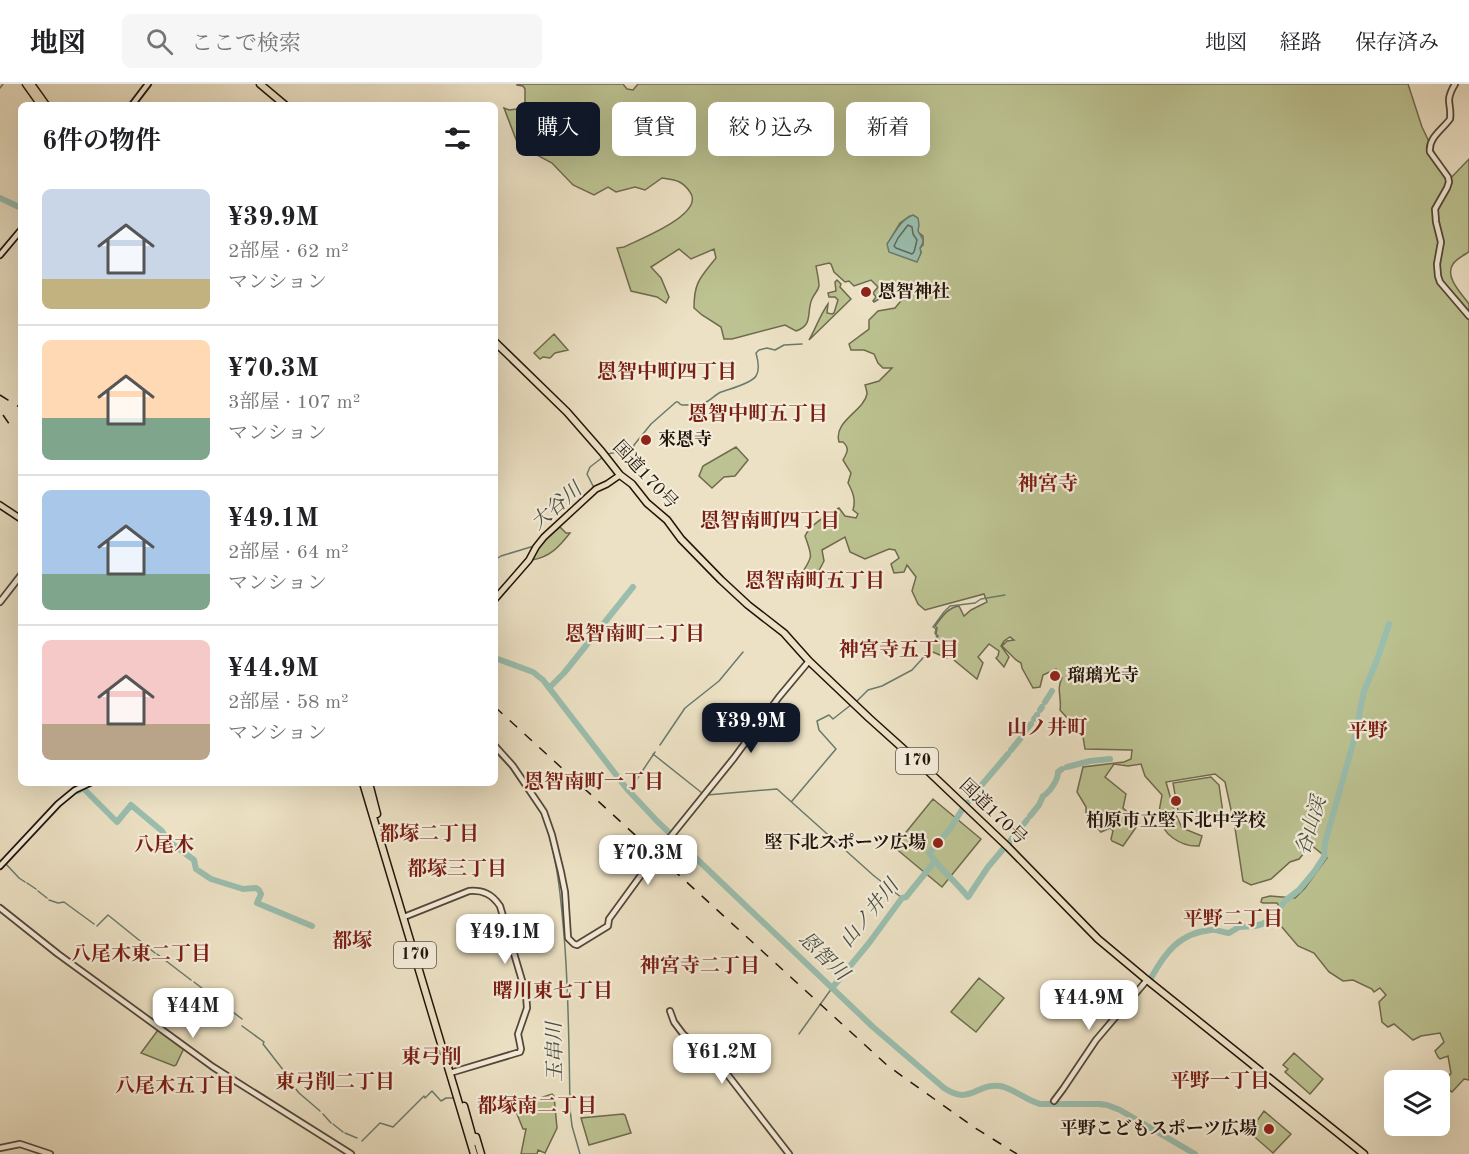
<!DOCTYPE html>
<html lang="ja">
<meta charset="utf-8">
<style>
:root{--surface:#fff;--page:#f6f6f6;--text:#202124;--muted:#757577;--line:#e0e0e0;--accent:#111827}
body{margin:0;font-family:"Old Standard TT","Noto Serif JP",serif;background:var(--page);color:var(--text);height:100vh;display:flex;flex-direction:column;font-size:22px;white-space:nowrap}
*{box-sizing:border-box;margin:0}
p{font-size:20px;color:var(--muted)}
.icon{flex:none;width:33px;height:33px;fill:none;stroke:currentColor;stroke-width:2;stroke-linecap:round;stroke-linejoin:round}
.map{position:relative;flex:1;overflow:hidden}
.panel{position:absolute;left:18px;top:18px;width:480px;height:684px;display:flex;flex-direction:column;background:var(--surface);border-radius:9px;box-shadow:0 6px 24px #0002}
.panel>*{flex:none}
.guide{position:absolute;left:516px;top:18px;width:570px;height:54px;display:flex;gap:12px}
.fabs{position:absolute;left:1384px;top:986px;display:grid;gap:12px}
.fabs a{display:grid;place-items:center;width:66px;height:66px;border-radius:9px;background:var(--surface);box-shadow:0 6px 24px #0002;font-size:30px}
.price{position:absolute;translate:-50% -51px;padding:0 14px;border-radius:12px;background:#fff;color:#222;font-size:20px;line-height:39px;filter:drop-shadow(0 2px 3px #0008)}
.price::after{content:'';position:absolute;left:50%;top:36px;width:18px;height:14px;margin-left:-9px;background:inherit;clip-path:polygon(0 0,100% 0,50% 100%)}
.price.active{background:var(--accent);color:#fff}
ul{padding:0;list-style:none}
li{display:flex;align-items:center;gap:18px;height:150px;padding:0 24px}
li+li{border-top:2px solid var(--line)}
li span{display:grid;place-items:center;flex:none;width:168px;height:120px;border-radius:9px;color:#555}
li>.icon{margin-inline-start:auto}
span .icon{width:72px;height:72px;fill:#fffc;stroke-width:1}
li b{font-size:26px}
h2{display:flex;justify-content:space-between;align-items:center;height:72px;padding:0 24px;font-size:26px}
.tag{padding:0 21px;border-radius:9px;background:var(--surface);box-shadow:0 6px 24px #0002;font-size:21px;line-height:54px}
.tag.active{background:var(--accent);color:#fff}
header{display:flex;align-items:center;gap:36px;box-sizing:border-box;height:84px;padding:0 30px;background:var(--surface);border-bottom:2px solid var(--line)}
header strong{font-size:28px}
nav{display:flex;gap:33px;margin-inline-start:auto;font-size:21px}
.search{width:420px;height:54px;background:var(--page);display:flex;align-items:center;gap:15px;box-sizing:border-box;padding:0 21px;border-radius:9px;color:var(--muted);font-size:22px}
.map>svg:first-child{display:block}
.green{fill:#bcc291;stroke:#6e6a4e;stroke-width:1.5;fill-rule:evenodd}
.water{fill:#9abeae;stroke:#6a7a6d;stroke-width:1.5}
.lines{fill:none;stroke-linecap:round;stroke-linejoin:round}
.shore{stroke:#5e685c;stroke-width:1.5}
.stream{stroke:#6a7a6d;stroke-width:1.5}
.river{stroke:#9abeae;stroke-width:6}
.tertiary-casing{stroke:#544639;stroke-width:8}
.secondary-casing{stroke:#21130b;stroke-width:8}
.primary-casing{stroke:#21130b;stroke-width:8}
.trunk-casing{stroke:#21130b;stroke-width:9}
.tertiary{stroke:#f3ecd9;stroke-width:4.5}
.secondary{stroke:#f3ecd9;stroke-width:4.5}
.primary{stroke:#ece1c4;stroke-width:5}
.trunk{stroke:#ece1c4;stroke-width:6}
.rail{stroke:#21130b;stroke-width:1.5;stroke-dasharray:10 10;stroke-linecap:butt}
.poi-dot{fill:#8f2418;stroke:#f3ecd9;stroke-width:2}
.labels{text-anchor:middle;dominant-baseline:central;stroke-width:4.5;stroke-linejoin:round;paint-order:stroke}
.shield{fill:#f3ecd9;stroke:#605449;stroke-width:1.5}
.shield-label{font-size:16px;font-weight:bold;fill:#21130b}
.poi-label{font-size:18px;font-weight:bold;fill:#21130b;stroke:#f3ecd9;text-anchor:start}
.street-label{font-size:18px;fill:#21130b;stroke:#f3ecd9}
.neighbourhood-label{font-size:20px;font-weight:bold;fill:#7a1f14;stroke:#f3ecd9}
.water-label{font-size:20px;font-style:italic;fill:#4b4f44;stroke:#f3ecd9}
</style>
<header>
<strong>地図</strong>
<div class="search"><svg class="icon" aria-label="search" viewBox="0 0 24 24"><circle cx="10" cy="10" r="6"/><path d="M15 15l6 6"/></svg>ここで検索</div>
<nav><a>地図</a><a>経路</a><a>保存済み</a></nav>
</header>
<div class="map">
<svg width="1469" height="1070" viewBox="0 0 1469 1070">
<rect width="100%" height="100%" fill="#ece1c4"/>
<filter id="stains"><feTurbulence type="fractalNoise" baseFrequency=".00333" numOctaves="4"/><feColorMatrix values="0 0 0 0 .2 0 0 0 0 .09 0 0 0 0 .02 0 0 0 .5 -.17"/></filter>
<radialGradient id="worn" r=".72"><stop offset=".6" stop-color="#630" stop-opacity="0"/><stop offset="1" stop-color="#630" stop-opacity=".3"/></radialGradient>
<path class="green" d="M517 0H623L627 5 633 6 638 0H1408L1422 43 1448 97 1469 75V168C1464 171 1456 175 1453 180 1444 193 1462 210 1469 220V996L1464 995 1452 1008 1443 1001 1451 989 1448 972 1440 975 1438 973 1435 967 1444 958 1440 949 1421 952 1413 956 1394 940 1388 943 1382 938 1379 918 1386 911 1380 904 1374 908 1372 905 1353 896 1343 897 1329 888 1314 869 1298 862 1275 835 1282 826 1277 819H1263L1261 818 1262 814 1270 812 1295 814 1305 804 1327 774 1311 761 1299 775 1290 778 1271 795 1251 801 1243 797 1235 744 1225 698 1215 690 1166 698 1174 726 1182 744 1202 752 1199 762C1181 763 1161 750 1159 731 1159 725 1161 718 1162 711L1145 692 1141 680 1128 682 1114 680 1105 693 1126 710 1123 724 1139 739 1123 762 1112 757 1111 755 1113 747 1110 744 1101 748 1086 732V723L1077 708 1083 683 1124 678 1131 675 1132 666 1085 665 1083 653 1075 642H1069V636L1060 626C1062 613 1056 606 1062 594L1056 585 1043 591 1040 603 1033 604 1022 584 1021 579 1016 576 1002 562 1007 557 1014 556 1010 553 1004 557 1001 562 1009 573 1004 583 996 574 998 572 999 567 989 560 978 573 983 579 977 595 949 572 947 574 928 566 938 552 936 550 937 544 935 542C942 533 947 524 959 522L964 532 971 526 987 518 984 510 925 526 918 520 912 507 916 493 907 481 904 488 894 489 891 480 899 474 895 466 889 465 865 475 850 468 845 453 822 466 824 477 811 502H805L800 492C813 472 813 474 805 452 810 440 828 431 839 424L845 432 856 434 858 430 853 426C856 416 853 408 848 399L851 389 843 376C847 369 850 364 843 358H839C833 337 864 327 867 310 867 307 866 304 865 301L879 297 892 284H883L878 279 874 270 864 266H851L849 260 869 245V236L878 227 895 224 905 212 894 206 874 218 873 217 876 213 873 209 878 203 871 196 854 202 849 197 845 198 834 188 831 180 829 179 816 182C817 188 819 196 819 202 818 207 814 210 812 215 806 228 814 241 796 247L785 241 732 255H724L721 243 702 231 694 224C694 198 700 194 716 174L714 165 691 175 679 165 651 183 661 194 669 213 666 219 657 213 631 207 617 164 624 163C638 156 706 130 690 108 682 96 675 96 662 94L645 106 635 103 616 108 608 103 594 111 573 101 552 79 522 63 517 58 504 24 509 26 525 24V5L523 2 517 1ZM910 132C920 139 918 137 918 148L923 152V161L920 164 921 169 918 174 888 159 900 139Z
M837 196 841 200 840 203 851 215 809 256C816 244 820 231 828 220L827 229 832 230 834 229 838 216 835 213H829L828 209 836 207 835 198Z
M554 250 568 266 555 269 550 274 543 273 540 275 534 269Z
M736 363 748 376 735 392 724 393 712 404 699 392 703 382Z
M560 443 566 449H570C559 463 550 473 532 476 538 462 548 453 560 443Z
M1211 693 1219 701 1223 729 1187 736 1178 727 1173 699Z
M933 715 981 755 942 803 894 763Z
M979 894 1004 914 976 948 951 928Z
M158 946 184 964 176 981 174 982 141 969Z
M1294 969 1323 995 1310 1010 1285 988 1288 985 1283 981Z
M552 1010 554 1012 557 1044 545 1069 538 1066 537 1070H521L526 1045H523L515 1025V1022Z
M1264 1027 1291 1050 1273 1069 1249 1048Z
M623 1030 625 1031 631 1049 589 1061 581 1034Z"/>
<path class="water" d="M913 131 918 134 919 141 918 147C922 155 926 155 920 164L921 169 917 178 889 168 887 160C895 149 900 136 913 131Z"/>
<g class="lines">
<path class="shore" d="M908 141 912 143 913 150 917 156 914 168 912 170 896 164 894 162 898 154Z"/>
<path class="stream" d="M0 4 3 0
M608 370 634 364V361L651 340 676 318H678C679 319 680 321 682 321 683 321 699 321 701 320 709 319 714 311 721 308 729 305 751 300 756 292 760 286 758 276 756 269L759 266 767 264 775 266 784 261 802 260
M594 404 587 390 590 383 603 373
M0 425 21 439
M495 476 501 472 534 462
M856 618 868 606 882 602 912 586 922 575 937 552 935 549 936 545 933 543 944 528 950 522 975 519 981 515 1005 511
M660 661 685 624 719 597 743 568
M495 668 509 682 543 731
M653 670 702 709
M627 705 635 698 655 668
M707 711 777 705 873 791 902 814
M792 717 836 665 819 646 817 637 829 631 833 635 852 620
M548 747C558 781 561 816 564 851 569 909 569 967 570 1025L572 1042 580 1070
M6 780 19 794 25 798
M27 799 36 805
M38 807 47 814
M49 816 58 819 64 818 94 840
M97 842 108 831 155 869
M157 870 191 896
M194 898 242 935
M242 942 264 958 263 960 284 987
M799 950 832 904
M285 991 299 1009 320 1027
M323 1030 331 1039
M333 1040 343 1048
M345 1049 357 1054
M362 1057 380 1039 393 1043 424 1012 425 1014 432 1007 441 1017 446 1014H454"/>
<path class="river" d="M0 114 21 124
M495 574 533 588 543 596 627 705 657 737 873 943 944 1004C971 1022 975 999 1000 1002 1013 1004 1025 1016 1040 1020H1099L1107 1021 1120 1026 1195 1070
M549 604 564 589 633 503
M1045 618 1052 607
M1040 626 1042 623
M1034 635 1037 631
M1023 650 1031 640
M1011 666 1020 655
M1067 683 1090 677 1110 675
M78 707 83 704 117 738 131 721 162 747 167 756 194 776 196 785 211 795 243 805 256 804 259 806 261 810 257 819 312 842
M974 710 1008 670
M1046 710C1052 705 1058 695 1058 688L1062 685
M966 720 971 715
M963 724 950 745 929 769C940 785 956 798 968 813L988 783 1004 764
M1030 732 1039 721 1043 712
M1023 741 1027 736
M1008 760 1019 745
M1151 894C1165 869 1179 849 1211 846 1217 845 1223 849 1229 849L1239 843 1255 842 1262 840 1271 835 1286 816 1299 806 1314 788 1324 773 1325 759 1354 656 1364 607 1377 576 1389 540
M832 904 869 859 902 814 906 813 935 777"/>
<g class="tertiary-casing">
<path id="tertiary" d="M1455 0C1444 19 1452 18 1450 35 1442 46 1428 54 1430 68L1448 93 1449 98 1447 104 1435 125 1436 138 1441 158 1437 180 1438 192 1440 198 1469 232
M0 518 21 491
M495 662 513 682 544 728 552 751 561 788 565 808 568 854 574 860 577 861 608 842 609 835 655 772 734 674 779 613 809 577
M0 824 58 870 213 983 351 1070
M404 833 469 807C483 806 492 810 500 822L526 910 527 924 518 950 521 965 520 968 450 989
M670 927 674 938 683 950 727 990 789 1070
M1054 1017 1063 1005 1096 956 1147 896
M0 1064 20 1060 50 1070"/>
</g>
<g class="secondary-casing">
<path id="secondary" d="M132 21 148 0
M0 171 21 146
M0 782 58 720 75 706 90 699"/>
</g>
<g class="primary-casing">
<path id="primary" d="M0 421 21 435
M495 515 529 476 536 463 544 453 596 405 607 400 620 391"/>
</g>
<g class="trunk-casing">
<path id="trunk" d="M26 0 41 21
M31 0 46 21
M260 0 285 21
M495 258 567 328 602 368 620 391 632 400 647 419 667 436 681 455 721 496 748 521 784 549 809 577 869 634 928 687 1008 763 1098 855 1147 896 1364 1070
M363 699 474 1070
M369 699 377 730
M464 1022 474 1058
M476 1053 481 1070"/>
</g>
<use href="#tertiary" class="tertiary"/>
<use href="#secondary" class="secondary"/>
<use href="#primary" class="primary"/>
<use href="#trunk" class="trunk"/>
<path class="rail" d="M0 311 21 324
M3 331 12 344
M495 623 888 982 975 1044 1017 1070"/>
</g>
<g class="poi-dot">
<circle cx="866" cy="208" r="6"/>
<circle cx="646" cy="356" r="6"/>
<circle cx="1055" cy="592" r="6"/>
<circle cx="1176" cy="717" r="6"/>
<circle cx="938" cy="759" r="6"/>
<circle cx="1269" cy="1045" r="6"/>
</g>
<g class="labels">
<g class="shield">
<rect x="896" y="664" width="42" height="26" rx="4.5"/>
<rect x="394" y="858" width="42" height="26" rx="4.5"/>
</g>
<g class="shield-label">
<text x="917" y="677">170</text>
<text x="415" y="871">170</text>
</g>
<g class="poi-label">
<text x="878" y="208">恩智神社</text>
<text x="658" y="356">來恩寺</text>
<text x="1067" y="592">瑠璃光寺</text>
<text x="1176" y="737" text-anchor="middle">柏原市立堅下北中学校</text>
<text x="926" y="759" text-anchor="end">堅下北スポーツ広場</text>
<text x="1257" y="1045" text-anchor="end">平野こどもスポーツ広場</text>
</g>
<g class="street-label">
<text transform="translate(645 391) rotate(47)">国道170号</text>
<text transform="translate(993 728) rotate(44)">国道170号</text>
</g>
<g class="neighbourhood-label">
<text x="667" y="289">恩智中町四丁目</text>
<text x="758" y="331">恩智中町五丁目</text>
<text x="1048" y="401">神宮寺</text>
<text x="770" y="438">恩智南町四丁目</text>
<text x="815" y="498">恩智南町五丁目</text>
<text x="635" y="551">恩智南町二丁目</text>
<text x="899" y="567">神宮寺五丁目</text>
<text x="1047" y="645">山ノ井町</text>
<text x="1368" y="648">平野</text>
<text x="594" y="699">恩智南町一丁目</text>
<text x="429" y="751">都塚二丁目</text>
<text x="164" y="762">八尾木</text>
<text x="457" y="786">都塚三丁目</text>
<text x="1233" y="836">平野二丁目</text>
<text x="352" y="858">都塚</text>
<text x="141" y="871">八尾木東二丁目</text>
<text x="700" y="883">神宮寺二丁目</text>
<text x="553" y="908">曙川東七丁目</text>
<text x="431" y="974">東弓削</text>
<text x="1220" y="998">平野一丁目</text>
<text x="335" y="999">東弓削二丁目</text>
<text x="175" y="1003">八尾木五丁目</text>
<text x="537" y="1023">都塚南二丁目</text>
</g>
<g class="water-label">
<text transform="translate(557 423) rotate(-41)">大谷川</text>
<text transform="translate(1312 742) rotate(-73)">谷山渓</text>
<text transform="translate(870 830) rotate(-51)">山ノ井川</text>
<text transform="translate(823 873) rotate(44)">恩智川</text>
<text transform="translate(556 968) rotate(-91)">玉串川</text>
</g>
</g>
<rect width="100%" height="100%" filter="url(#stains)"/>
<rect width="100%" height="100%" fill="url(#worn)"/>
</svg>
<div class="fabs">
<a><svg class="icon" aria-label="layers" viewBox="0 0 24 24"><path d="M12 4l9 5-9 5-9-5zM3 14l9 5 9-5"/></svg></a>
</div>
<b class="price active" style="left:751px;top:670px">¥39.9M</b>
<b class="price" style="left:648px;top:802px">¥70.3M</b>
<b class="price" style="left:505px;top:881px">¥49.1M</b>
<b class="price" style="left:1089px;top:947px">¥44.9M</b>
<b class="price" style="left:193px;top:955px">¥44M</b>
<b class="price" style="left:722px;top:1001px">¥61.2M</b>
<div class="guide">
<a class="tag active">購入</a>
<a class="tag">賃貸</a>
<a class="tag">絞り込み</a>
<a class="tag">新着</a>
</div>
<section class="panel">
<h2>6件の物件<svg class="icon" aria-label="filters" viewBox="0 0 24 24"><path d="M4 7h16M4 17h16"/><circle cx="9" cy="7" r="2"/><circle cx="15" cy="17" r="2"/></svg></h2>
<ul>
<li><span style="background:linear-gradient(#c9d6e8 75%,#c2b280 0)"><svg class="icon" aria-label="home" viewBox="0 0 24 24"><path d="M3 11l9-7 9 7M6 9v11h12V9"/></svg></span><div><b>¥39.9M</b><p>2部屋 · 62 m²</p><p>マンション</p></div></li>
<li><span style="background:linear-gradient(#ffd9b3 65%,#7fa58c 0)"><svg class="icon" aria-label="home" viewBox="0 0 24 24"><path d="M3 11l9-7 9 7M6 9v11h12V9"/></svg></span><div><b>¥70.3M</b><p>3部屋 · 107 m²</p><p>マンション</p></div></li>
<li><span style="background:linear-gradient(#a9c7e8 70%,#7fa58c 0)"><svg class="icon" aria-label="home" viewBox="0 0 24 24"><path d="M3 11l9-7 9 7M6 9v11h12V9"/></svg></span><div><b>¥49.1M</b><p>2部屋 · 64 m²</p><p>マンション</p></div></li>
<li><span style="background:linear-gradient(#f6c9c9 70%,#b9a48a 0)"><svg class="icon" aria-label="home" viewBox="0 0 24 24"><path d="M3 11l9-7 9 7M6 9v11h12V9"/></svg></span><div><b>¥44.9M</b><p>2部屋 · 58 m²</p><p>マンション</p></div></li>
</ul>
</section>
</div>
